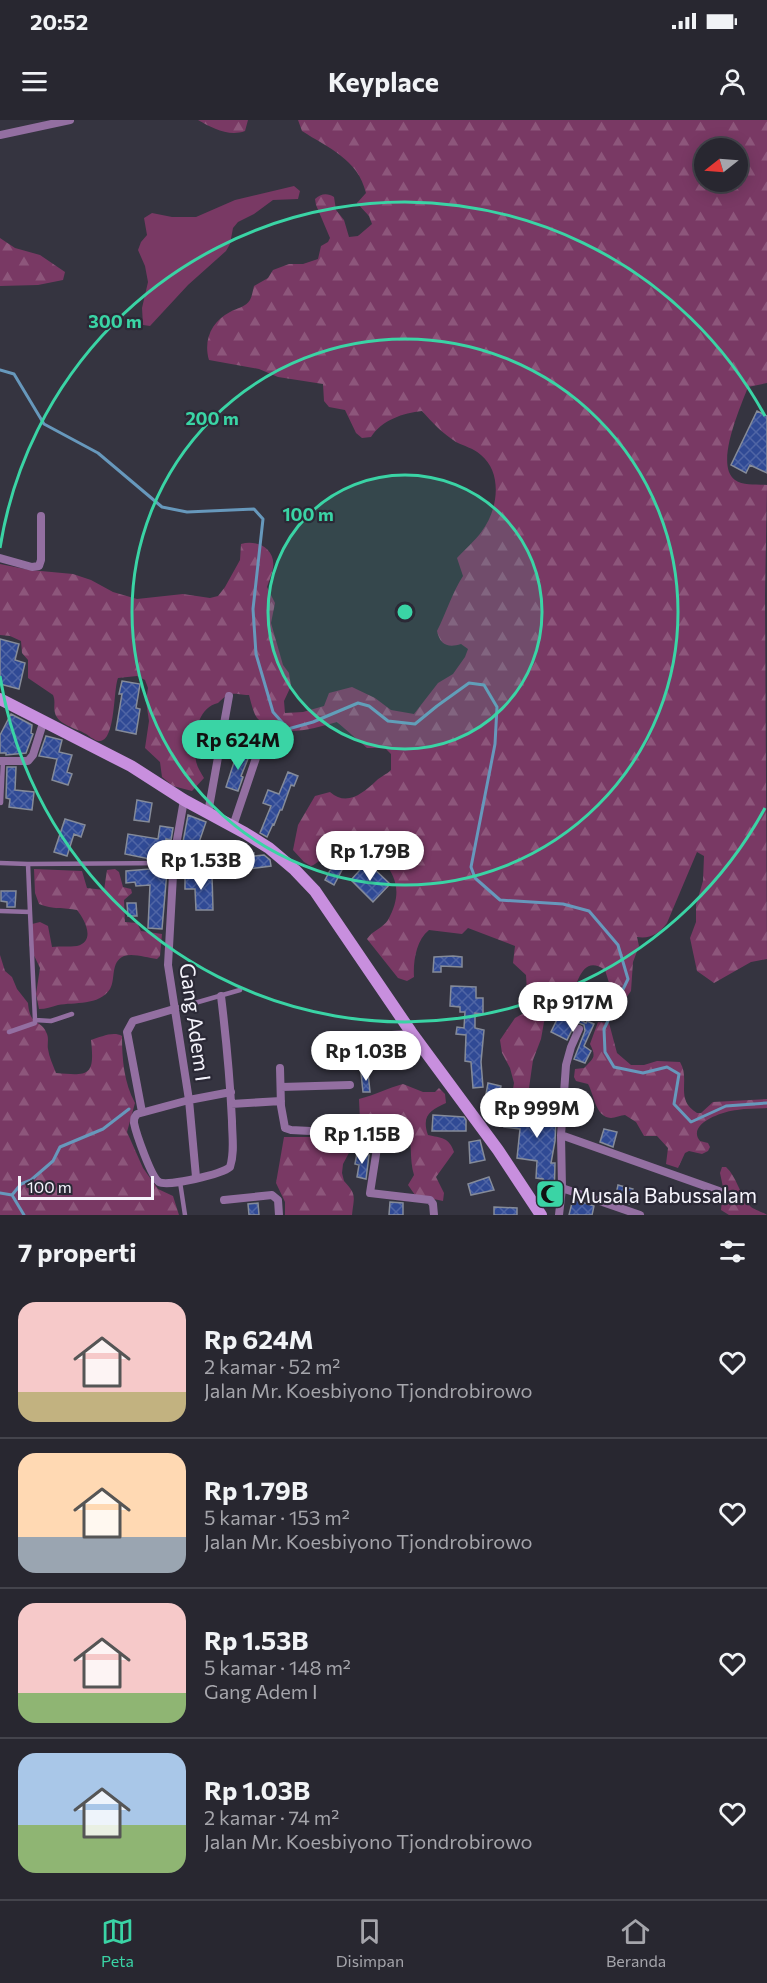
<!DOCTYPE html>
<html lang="id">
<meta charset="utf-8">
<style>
:root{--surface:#282730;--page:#302f38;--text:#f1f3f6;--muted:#a5a5ab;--line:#44444c;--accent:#3ad4a5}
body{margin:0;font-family:Commissioner,sans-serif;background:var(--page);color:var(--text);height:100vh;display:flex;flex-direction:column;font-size:22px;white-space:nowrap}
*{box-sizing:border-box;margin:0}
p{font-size:20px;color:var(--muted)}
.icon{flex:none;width:33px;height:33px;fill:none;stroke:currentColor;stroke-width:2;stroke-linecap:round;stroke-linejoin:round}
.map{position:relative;height:1095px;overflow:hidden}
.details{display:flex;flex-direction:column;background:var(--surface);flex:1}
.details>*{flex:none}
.needle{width:39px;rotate:253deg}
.controls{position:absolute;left:694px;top:18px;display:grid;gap:12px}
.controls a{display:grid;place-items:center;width:54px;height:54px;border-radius:50%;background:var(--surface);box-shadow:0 3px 15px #0003,0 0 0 2px var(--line);font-size:30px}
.scale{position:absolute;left:18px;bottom:15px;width:136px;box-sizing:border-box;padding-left:6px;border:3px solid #f5f4fc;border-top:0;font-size:16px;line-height:21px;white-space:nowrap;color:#f5f4fc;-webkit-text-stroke:4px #2b2936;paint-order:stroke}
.price{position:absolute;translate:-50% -51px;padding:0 14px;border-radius:21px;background:#fff;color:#222;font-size:20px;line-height:39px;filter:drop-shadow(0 2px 3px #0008)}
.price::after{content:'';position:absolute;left:50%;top:36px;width:18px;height:14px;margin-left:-9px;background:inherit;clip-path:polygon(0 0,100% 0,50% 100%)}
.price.active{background:var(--accent);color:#111}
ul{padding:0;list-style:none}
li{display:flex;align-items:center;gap:18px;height:150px;padding:0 18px}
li+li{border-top:2px solid var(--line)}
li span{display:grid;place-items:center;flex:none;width:168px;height:120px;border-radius:18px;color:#555}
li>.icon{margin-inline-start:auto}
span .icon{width:72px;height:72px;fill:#fffc;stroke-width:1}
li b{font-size:26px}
h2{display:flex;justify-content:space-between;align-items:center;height:72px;padding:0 18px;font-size:26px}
.status{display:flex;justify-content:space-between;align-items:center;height:42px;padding:0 30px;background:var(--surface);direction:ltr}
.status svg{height:16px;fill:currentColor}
header{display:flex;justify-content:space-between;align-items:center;height:78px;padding:0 18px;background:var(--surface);font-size:27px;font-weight:700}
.tab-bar{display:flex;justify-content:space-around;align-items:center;height:84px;border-top:2px solid var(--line);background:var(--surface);font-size:16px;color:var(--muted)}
.tab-bar a{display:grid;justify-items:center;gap:3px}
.tab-bar .active{color:var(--accent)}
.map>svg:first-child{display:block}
.grass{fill:#793964}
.forest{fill:url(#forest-firs);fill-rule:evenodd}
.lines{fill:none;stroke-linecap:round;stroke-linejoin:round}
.stream{stroke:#6798bc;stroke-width:3}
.building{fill:url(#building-cross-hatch);stroke:#858b99;stroke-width:1.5}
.lane{stroke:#936fa1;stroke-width:4.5}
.street{stroke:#936fa1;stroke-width:8}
.secondary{stroke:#c88fde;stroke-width:12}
.ring{fill:none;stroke:#3ad4a5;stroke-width:3}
.labels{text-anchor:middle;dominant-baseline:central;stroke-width:4.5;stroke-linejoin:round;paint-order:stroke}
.street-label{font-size:21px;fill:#f5f4fc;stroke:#2b2936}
.poi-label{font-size:21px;fill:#f5f4fc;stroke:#2b2936;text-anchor:start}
.centre{fill:#3ad4a5;stroke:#2b2936;stroke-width:3}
.ring-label{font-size:18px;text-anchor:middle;font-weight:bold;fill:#3ad4a5;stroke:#2b2936;stroke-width:4.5;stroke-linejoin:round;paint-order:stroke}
</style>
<div class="status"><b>20:52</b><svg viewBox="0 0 49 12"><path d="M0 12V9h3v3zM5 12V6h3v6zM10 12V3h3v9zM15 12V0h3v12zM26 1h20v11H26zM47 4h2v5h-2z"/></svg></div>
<header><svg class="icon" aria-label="menu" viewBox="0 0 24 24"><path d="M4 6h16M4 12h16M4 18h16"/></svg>Keyplace<svg class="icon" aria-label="person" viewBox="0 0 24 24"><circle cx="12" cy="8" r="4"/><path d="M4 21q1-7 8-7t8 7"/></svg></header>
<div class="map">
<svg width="767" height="1095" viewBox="0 0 767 1095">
<defs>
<pattern id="forest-firs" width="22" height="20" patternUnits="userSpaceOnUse" patternTransform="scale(1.5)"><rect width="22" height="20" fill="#793964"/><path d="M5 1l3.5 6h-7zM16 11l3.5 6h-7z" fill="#8d567b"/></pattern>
<pattern id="building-cross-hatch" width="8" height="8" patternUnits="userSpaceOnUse" patternTransform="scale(1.5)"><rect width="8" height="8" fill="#304a95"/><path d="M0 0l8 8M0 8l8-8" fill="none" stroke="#4f65a5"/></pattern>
</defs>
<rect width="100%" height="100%" fill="#353440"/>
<path class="grass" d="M294 66 300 71 298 79 273 80 254 94 238 102 233 108 230 124 226 131 188 165 150 206 143 205 142 188 148 162 145 146 138 130 141 122 147 115 144 98 152 93 172 97H196L235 80Z"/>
<path class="forest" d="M198 0H248L245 11C229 17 212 8 198 0Z
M298 0H767V263L748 267C741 286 714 345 735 360 743 366 757 364 767 365L765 476 767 839 751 842 714 863 697 851 690 818 696 802V785L703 761 704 736 697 732 667 803C659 814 650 819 637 817L639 826 633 842 631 871 623 882 611 869 605 850C581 833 578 866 569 879L561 882 548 894 544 902 541 919 533 940 528 975 525 978 512 975 514 963 510 948 502 933 500 920 515 898 526 892 528 888 526 855 513 843 515 826 468 808 462 814 429 810C416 820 413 842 414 857L407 861 398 858 367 819C373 810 383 808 388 800 410 760 385 742 358 716 353 717 348 717 343 718 328 722 325 741 311 746L304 742 293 730 298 705 315 676 330 672C347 687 363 673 376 661 381 656 386 655 391 650V634L385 628H367L337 602C312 609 277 620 257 598 253 592 251 582 249 575 231 574 231 570 218 583 195 588 193 622 196 641 197 647 201 653 204 658L192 671 173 666 162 657 160 642 145 628 149 601 146 581 148 568 145 560 137 556 118 558C113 571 116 624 98 621 94 620 89 616 86 614 76 608 58 605 55 593 53 587 56 582 53 575L28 558V540L22 533 21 521 10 516 0 515V444L30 450 73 454 91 460 113 472 137 479 183 474 210 478 218 476 225 467 240 440 241 424C257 419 276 429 273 448 272 454 269 461 267 467L275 483 271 503 283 545 289 553 291 566 284 581 285 593 303 592 324 586 329 573 352 567 375 578 391 590 414 594 438 563 453 554 465 537 468 529 461 524C448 528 440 525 437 511 446 493 452 473 463 456L457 438C465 429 475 421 482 411 498 390 503 353 481 335 473 328 464 326 456 322 442 313 433 303 422 291 403 293 382 300 371 317L362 318 356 313 345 290 329 287 324 281 323 264 278 257 259 249 209 240C203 220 212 201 230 192 237 188 246 187 250 180 252 176 253 170 254 166L268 158 273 150 289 144H303L318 139 321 126 328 122 330 118 316 85 315 79C321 73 328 73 334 77L336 90 344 100 349 117 358 116 372 104 369 96 357 83 366 73C358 39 328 28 302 11ZM705 28H738V62H705Z
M0 118 15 128 40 135 65 152 63 160 38 165 0 166Z
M34 749 82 751 87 768 104 770 107 750 115 749 119 752 123 767 131 769 132 773 124 780 125 802 137 803 141 811 162 814 160 836 157 839C147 838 134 833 124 836 110 842 116 859 110 869 99 886 74 882 58 885 51 887 46 889 39 889L36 874 40 848 29 825 32 804 40 802 48 806 52 827C60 826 69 827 77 826 96 821 85 800 77 790 64 787 53 790 39 784L35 773Z
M0 835 5 851 12 857 17 869 28 883C30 908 41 898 47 914 49 919 47 925 48 929 49 937 53 945 56 953 89 956 95 956 91 920 101 917 113 911 122 916 122 939 124 963 135 983L127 1012 143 1048 158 1069 173 1076 179 1095H0Z
M598 902 609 903 617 933 631 945H644L657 941 680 942C691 960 674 979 697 993H701L713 982 767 979V988C757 989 747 988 737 990 723 991 686 1004 700 1021L708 1023 710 1027 708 1031 702 1034 689 1031 685 1033 678 1048 666 1044 668 1028 657 1016H644L636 1002 625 995C621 995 615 998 611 998 595 997 594 974 588 964L576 961 574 957 575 949 584 948C593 938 597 938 590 924Z
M403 964 423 972H435L439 968 445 974 446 983C431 990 421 995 428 1015 441 1018 449 1017 454 1032L436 1057 444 1073 443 1081 415 1075 408 1065 414 1055C409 1039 413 1023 407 1008 394 998 376 1002 360 1000L359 979C376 975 387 968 403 964Z
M284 1017H317L346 1021 364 1022 367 1025 364 1028 351 1029 343 1044 342 1053 344 1061C357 1075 354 1076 352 1095H285V1082L276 1063Z
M722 1047H726C737 1057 739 1074 750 1086 754 1090 763 1092 767 1095H729L721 1090 723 1067 720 1053Z"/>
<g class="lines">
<path class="stream" d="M0 250 14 254 44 304 98 333 162 387 187 392 254 389 263 399 253 489 256 534 273 592 288 609 313 602 358 583 369 586 388 601 415 604 437 586 469 563 484 565 497 587 495 624 471 747 475 758 500 780 563 784 589 791 618 825 628 859 604 909 605 932 614 947 643 953 667 947 679 954 674 984 691 1002 726 986 767 983
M0 1073 12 1075 24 1095
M12 1075 21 1064 31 1060 53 1041 60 1027 103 1009 129 989"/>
</g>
<path class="building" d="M757 291 767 296V353L750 345 746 353 731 345Z
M0 519 19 524 15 540 25 543 19 569 0 564Z
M122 561 140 564 136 588 140 589 136 614 116 610 122 574H119Z
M11 594 32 605 31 613 33 614 26 633 6 635V633H0V615Z
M46 616 62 620 59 632 72 635 67 652 72 654 68 665 52 660 57 639 39 636Z
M238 630 250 634 241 656 243 657 238 671 226 667Z
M7 647H16L15 670 34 672 32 690 9 687 10 679 6 678Z
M288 652 298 656 294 666 291 665 282 690H280L274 705 273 704 267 717 260 713 271 686 263 683 268 670 279 674Z
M137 680 152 683 149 702 134 700Z
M188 695 206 702 196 731 198 732 194 746 181 742 186 722H183Z
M65 699 85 705 81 717 74 714 67 736 54 732Z
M160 706 173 708 171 720 166 719 163 739H150L125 734 128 714 158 719Z
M254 733V736L264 735 270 740 271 746 249 749 246 735Z
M367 742 390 764 373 782 351 760Z
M334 743 343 748 334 765 325 760Z
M162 748 161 750 167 751 162 809 148 808 150 765 136 766 135 762 126 763V751Z
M212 755 213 790H196L195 769H185V756Z
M1 771H16L15 787H7V782L1 781Z
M127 783H136L137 796H128Z
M453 836 462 837V847L441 846V852H433L434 837Z
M451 866 476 867V878H483V894L475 893V908L484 910 481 942 483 967 473 968 471 942 465 941 466 915 456 914 457 907 464 908 465 892H460V887L450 886Z
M561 891 586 903 587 901 594 904 584 926 591 931 585 943 574 939 585 911 584 905 579 903 575 904 567 920 551 912Z
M405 917 407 934H399L398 918Z
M368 952 370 972H363L361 953Z
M488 963 501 966 498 982 485 980Z
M543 973 557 976 555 1021 551 1043H555L554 1081H542L543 1059 536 1058 537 1041 517 1038 520 1009 504 1007 508 982 523 985 522 992 539 994Z
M433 995 464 997 466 1000V1011H432Z
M390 1009 404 1011 403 1023 388 1021Z
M604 1009 617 1012 613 1027 600 1022Z
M480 1020 485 1040 470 1043 469 1022Z
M357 1033 369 1035 366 1059 357 1057 359 1045 355 1044Z
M489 1057 494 1070 471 1075 468 1064Z
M618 1065 633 1069 629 1084 615 1079Z
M573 1079 594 1086 592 1095H569Z
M390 1082 403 1083V1095H389Z
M258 1083 259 1095H249L248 1084Z
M494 1087 517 1088V1095H494Z"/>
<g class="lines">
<path class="lane" d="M1 683 3 641
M0 743 28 744 174 743
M0 791 30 792 28 744
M174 889 240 870
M35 900 51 901 72 894
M9 912 35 903V900L30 792
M340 917 409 912
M180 1062 185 1095"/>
<path class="street" d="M0 15 70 0
M0 438 32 447 39 446 41 440V396
M0 641H28L33 635 44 600
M184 680 174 737 168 845 189 980 196 1057
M208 693 229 576
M233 706 257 635
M221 876C226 917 230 959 232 1001 232 1016 235 1032 230 1047 222 1054 168 1067 159 1062 151 1057 136 1013 134 1003 134 998 134 998 137 994L189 980 231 972
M280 948 281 986 285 1008 291 1010 369 1014 375 1018 377 1028 370 1073 430 1080 433 1084 434 1095
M281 967 350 965
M231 984 281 981
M142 992 127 912 133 901 174 889
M561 1015 719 1071
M562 1068 640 1095
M224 1080 272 1075 278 1080 279 1095
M559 1095 562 1068 561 1015 566 945 571 927 579 909"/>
<path class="secondary" d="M0 579 131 646 184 680 245 713 269 728 295 750 315 771 411 912 498 1030 541 1095"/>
</g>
<circle cx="405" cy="492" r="137" fill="#3ad4a5" fill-opacity=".12"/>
<g class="ring">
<circle cx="405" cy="492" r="137"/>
<circle cx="405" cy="492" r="273"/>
<path d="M765 688A410 410 0 0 1 0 556M0 428A410 410 0 0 1 765 296"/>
</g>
<defs>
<g id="mosque-square" transform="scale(1.5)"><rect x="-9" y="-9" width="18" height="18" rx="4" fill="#3ad4a5" stroke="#2b2936"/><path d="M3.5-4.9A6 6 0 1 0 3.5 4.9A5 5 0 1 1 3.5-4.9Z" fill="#111"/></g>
</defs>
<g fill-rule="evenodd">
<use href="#mosque-square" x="550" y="1074"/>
</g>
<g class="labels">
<g class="street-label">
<text transform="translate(196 902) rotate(82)">Gang Adem I</text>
</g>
<g class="poi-label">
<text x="571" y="1074">Musala Babussalam</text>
</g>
</g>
<circle cx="405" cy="492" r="9" class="centre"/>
<g class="ring-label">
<text x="115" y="208">300 m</text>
<text x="212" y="305">200 m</text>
<text x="308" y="401">100 m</text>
</g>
</svg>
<div class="controls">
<a><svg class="needle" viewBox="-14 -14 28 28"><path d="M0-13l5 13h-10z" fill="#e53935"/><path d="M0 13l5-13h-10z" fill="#a5a5ab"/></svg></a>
</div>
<div class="scale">100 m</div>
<b class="price active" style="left:238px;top:651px">Rp 624M</b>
<b class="price" style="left:370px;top:762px">Rp 1.79B</b>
<b class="price" style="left:201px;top:771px">Rp 1.53B</b>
<b class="price" style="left:573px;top:913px">Rp 917M</b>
<b class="price" style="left:366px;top:962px">Rp 1.03B</b>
<b class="price" style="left:537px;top:1019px">Rp 999M</b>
<b class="price" style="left:362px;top:1045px">Rp 1.15B</b>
</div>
<section class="details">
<h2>7 properti<svg class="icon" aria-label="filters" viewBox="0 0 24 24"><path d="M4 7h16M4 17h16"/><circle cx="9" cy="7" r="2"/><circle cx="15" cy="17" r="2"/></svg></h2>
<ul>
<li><span style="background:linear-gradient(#f6c9c9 75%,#c2b280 0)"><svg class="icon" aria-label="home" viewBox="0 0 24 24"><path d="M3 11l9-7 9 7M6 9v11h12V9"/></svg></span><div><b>Rp 624M</b><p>2 kamar · 52 m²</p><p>Jalan Mr. Koesbiyono Tjondrobirowo</p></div><svg class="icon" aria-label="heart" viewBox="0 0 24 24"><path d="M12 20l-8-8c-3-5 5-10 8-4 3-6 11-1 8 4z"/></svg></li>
<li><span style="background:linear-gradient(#ffd9b3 70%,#9aa5b1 0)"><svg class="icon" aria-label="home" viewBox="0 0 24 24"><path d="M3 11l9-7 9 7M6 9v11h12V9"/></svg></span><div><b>Rp 1.79B</b><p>5 kamar · 153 m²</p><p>Jalan Mr. Koesbiyono Tjondrobirowo</p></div><svg class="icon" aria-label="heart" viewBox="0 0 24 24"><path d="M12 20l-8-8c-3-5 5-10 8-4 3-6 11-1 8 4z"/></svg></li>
<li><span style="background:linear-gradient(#f6c9c9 75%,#8fb573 0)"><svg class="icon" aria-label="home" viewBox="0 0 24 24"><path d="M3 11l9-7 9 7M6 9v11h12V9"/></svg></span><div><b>Rp 1.53B</b><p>5 kamar · 148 m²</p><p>Gang Adem I</p></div><svg class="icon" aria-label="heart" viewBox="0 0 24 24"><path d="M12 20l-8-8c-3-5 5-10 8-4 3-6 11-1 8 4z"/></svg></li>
<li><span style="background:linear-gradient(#a9c7e8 60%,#8fb573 0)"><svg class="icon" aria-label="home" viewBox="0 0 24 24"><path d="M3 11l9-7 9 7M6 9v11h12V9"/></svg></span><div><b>Rp 1.03B</b><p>2 kamar · 74 m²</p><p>Jalan Mr. Koesbiyono Tjondrobirowo</p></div><svg class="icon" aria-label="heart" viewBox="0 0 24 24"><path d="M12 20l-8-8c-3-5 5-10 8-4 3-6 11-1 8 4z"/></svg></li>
</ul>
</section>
<nav class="tab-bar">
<a class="active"><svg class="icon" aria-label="map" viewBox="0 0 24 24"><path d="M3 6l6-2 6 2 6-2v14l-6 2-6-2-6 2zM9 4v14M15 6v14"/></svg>Peta</a>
<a><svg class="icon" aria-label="saved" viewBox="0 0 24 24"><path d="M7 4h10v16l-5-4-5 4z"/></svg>Disimpan</a>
<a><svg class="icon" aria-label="home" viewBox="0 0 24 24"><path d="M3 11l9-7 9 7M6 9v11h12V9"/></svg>Beranda</a>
</nav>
